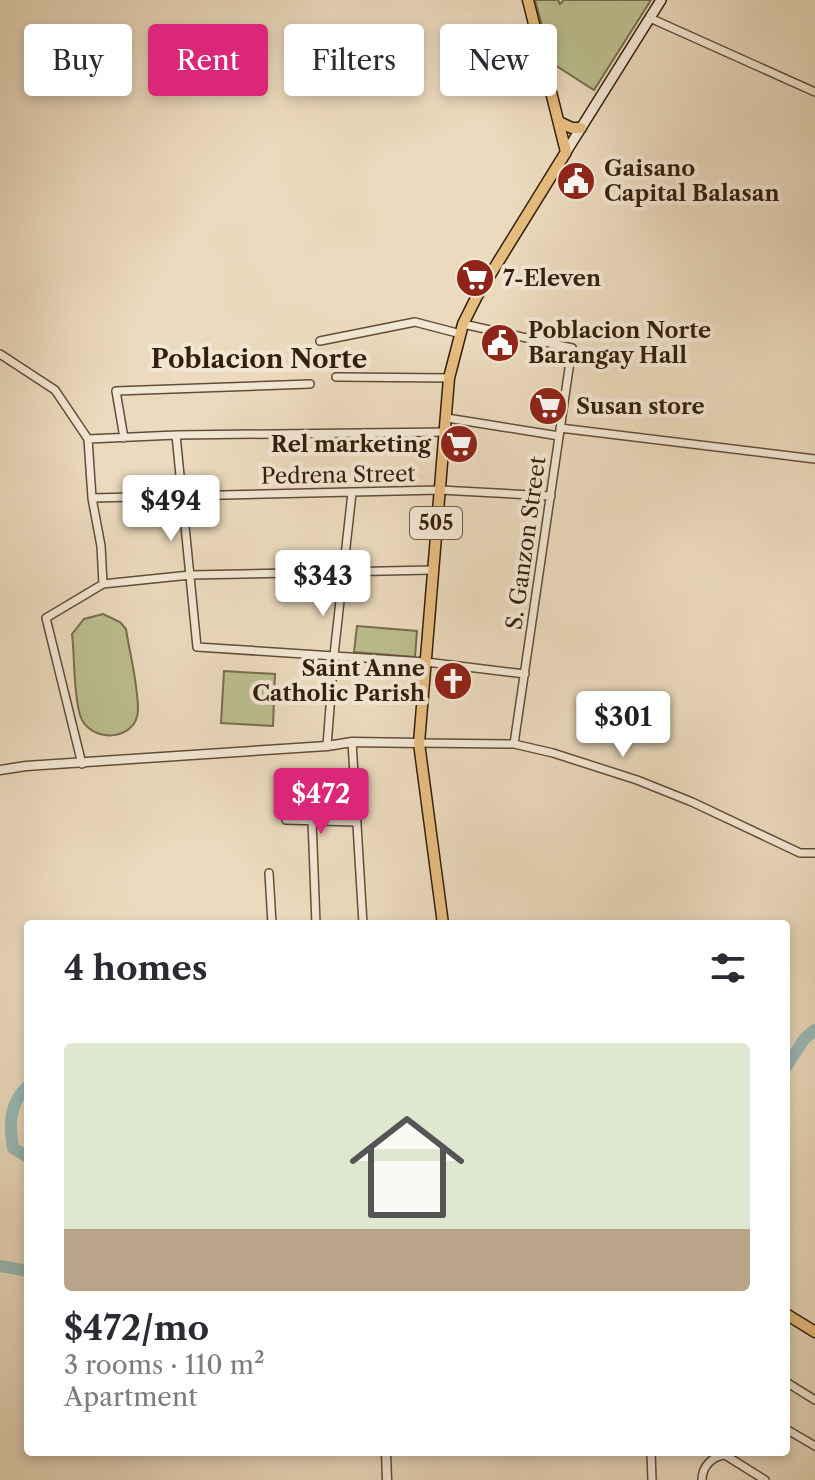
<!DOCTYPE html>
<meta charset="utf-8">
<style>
:root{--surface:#fff;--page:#f7f7f7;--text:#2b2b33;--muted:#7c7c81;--line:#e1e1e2;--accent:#db2777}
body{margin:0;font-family:"Libre Caslon Text",serif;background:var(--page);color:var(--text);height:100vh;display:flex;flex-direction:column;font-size:30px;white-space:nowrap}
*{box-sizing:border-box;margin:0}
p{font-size:26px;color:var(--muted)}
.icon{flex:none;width:44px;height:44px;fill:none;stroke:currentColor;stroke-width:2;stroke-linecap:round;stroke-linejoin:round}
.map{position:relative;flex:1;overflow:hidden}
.panel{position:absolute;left:24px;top:920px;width:766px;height:536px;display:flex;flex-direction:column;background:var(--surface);border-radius:8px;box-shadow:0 4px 12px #0003}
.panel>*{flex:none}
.banner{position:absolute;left:24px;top:24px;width:768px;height:72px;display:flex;gap:16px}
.price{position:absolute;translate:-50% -68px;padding:0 18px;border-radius:8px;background:#fff;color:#222;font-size:26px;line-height:52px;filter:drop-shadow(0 2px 4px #0008)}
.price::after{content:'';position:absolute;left:50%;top:48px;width:24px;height:18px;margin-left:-12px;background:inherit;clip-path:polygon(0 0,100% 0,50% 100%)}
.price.current{background:var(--accent);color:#fff}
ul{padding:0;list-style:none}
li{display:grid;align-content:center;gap:16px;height:424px;padding:0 40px}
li+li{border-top:2px solid var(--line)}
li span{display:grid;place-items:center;height:248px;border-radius:8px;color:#555}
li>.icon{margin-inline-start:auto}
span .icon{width:144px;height:144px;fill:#fffc;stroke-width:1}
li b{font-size:34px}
h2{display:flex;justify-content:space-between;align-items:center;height:96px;padding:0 40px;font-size:34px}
.tag{padding:0 28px;border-radius:8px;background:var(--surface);box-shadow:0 4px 12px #0003;font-size:28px;line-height:72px}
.tag.current{background:var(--accent);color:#fff}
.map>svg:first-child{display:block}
.green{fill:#bbbe8e;stroke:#786e4c;stroke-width:2}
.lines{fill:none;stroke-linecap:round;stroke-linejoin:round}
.river{stroke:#98bab5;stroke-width:12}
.minor-casing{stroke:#624e37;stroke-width:10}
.tertiary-casing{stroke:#624e37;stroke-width:11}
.secondary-casing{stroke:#341f0a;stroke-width:12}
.primary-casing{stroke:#341f0a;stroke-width:13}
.minor{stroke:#f2e7d4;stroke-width:7}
.tertiary{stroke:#f2e7d4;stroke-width:8}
.secondary{stroke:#f2e7d4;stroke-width:9}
.primary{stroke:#e6bd7e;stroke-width:10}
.labels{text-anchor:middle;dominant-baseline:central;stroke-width:8;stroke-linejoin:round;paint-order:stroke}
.shield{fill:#f2e7d4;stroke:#6d5b47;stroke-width:2}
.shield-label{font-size:20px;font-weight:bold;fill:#341f0a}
.poi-label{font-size:22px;font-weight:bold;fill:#341f0a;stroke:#f2e7d4;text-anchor:start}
.street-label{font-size:22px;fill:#341f0a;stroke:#f2e7d4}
.quarter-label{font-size:26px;font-weight:bold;fill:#341f0a;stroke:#f2e7d4}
</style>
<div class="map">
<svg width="815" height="1480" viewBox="0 0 815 1480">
<rect width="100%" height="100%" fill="#ebdabd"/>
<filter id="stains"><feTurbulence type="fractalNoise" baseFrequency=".0025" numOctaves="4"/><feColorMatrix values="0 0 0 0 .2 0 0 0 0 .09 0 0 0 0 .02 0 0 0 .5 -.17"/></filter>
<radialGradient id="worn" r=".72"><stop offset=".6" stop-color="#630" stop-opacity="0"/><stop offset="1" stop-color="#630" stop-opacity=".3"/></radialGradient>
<path class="green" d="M535 0H558L560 4 564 0H651L594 90 552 63Z
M103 614 120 622 126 629C130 655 138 684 138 710 137 742 89 744 80 715 73 690 75 660 72 634L84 619Z
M357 626 417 631 415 657 354 652Z
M224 671 275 674 273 726 221 723Z"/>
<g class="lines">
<path class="river" d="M786 1067 805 1038 815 1030
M28 1086C9 1103 9 1124 13 1148L28 1157
M0 1266 28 1271"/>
<g class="minor-casing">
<path id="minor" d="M650 18 815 92
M463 324 572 348 514 744
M320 341 415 322 461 334
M0 354 55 390 88 439 92 498 101 546 103 584
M336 377 449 378
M447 418 559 436
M560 428 815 459
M176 435 197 647 426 662 525 674
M124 438 116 391 310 384
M88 439 176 435 446 432
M92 498 440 490 551 496
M352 742 363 924
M419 743 514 744 553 753 637 780 692 802 800 853H815
M327 746 334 655 352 493
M82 764 46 618 103 584 122 582 190 575 432 570
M286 820 357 822
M312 820 316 924
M269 873 272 924
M786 1382 815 1400
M786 1429 815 1446
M651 1452 652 1480
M702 1480C702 1467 712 1456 725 1455L765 1480"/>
</g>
<g class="tertiary-casing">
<path id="tertiary" d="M0 770 26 766 327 746 352 742 419 743
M386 1452 387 1480"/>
</g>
<g class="secondary-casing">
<path id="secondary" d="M566 152 661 0"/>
</g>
<g class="primary-casing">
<path id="primary" d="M559 122 572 128H581
M443 924 419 743 449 378 463 324 477 296 566 152 528 0
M786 1314 815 1332"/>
</g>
<use href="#minor" class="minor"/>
<use href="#tertiary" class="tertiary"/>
<use href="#secondary" class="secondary"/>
<use href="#primary" class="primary"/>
</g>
<defs>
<g id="civic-disc" transform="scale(2)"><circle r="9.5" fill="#8f2418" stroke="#f2e7d4"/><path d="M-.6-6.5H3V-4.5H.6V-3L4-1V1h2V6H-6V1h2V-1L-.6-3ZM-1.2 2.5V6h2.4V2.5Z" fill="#fff"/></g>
<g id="supermarket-disc" transform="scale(2)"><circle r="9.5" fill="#8f2418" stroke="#f2e7d4"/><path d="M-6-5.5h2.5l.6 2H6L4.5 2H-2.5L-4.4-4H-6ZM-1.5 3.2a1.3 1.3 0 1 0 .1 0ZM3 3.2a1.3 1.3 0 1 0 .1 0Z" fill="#fff"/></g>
<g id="church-disc" transform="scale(2)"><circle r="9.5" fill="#8f2418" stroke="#f2e7d4"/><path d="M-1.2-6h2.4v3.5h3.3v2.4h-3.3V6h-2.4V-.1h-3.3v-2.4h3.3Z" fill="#fff"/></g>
</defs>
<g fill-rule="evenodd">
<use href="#civic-disc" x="576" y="181"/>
<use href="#supermarket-disc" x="475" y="278"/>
<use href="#civic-disc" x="500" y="343"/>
<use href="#supermarket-disc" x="548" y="406"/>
<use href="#supermarket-disc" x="459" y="444"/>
<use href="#church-disc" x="453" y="681"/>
</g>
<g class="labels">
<rect class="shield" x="410" y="507" width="52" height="32" rx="6"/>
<g class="shield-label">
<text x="436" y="523">505</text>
</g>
<g class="poi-label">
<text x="604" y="168">Gaisano<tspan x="604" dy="25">Capital Balasan</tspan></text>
<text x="503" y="278">7-Eleven</text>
<text x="528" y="330">Poblacion Norte<tspan x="528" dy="25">Barangay Hall</tspan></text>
<text x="576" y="406">Susan store</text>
<text x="431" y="444" text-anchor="end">Rel marketing</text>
<text x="425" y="668" text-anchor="end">Saint Anne<tspan x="425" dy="25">Catholic Parish</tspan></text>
</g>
<g class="street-label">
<text transform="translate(338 475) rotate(-1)">Pedrena Street</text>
<text transform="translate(526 543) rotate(-82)">S. Ganzon Street</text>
</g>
<g class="quarter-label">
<text x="259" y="359">Poblacion Norte</text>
</g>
</g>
<rect width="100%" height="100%" filter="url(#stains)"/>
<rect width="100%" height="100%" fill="url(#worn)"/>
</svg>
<b class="price" style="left:171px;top:543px">$494</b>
<b class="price" style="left:323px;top:618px">$343</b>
<b class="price" style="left:623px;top:759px">$301</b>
<b class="price current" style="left:321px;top:836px">$472</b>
<div class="banner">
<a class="tag">Buy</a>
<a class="tag current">Rent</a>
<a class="tag">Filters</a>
<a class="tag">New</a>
</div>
<section class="panel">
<h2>4 homes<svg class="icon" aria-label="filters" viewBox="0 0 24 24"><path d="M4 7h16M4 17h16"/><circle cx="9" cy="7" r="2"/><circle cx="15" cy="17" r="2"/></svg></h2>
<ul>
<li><span style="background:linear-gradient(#dfe7d0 75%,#b9a48a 0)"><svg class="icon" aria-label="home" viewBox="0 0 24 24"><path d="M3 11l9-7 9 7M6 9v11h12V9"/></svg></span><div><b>$472/mo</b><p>3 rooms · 110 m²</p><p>Apartment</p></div></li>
</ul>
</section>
</div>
